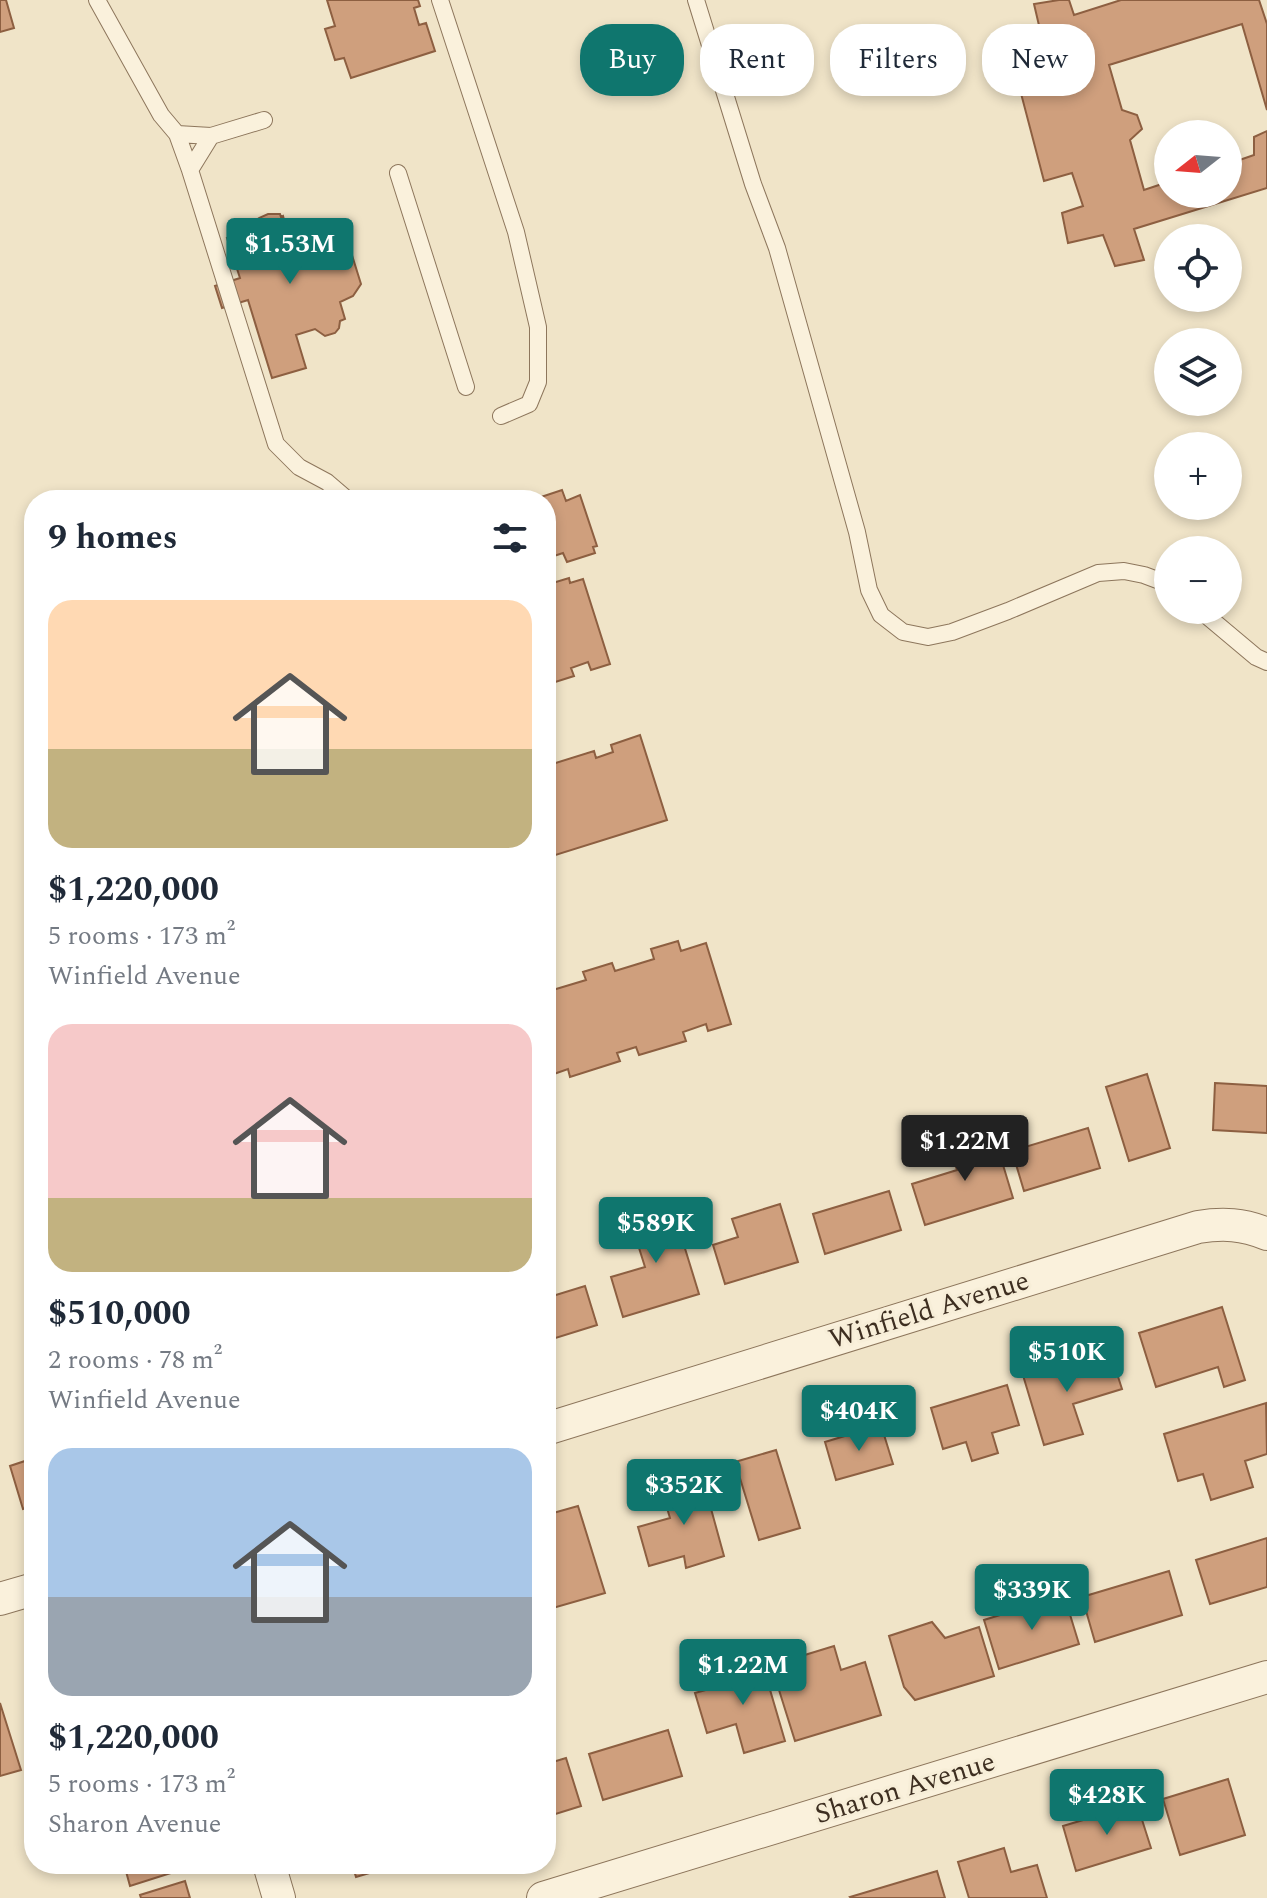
<!DOCTYPE html>
<meta charset="utf-8">
<style>
:root{--surface:#fff;--page:#f6f6f7;--text:#1f2937;--muted:#747a83;--accent:#0f766e}
body{margin:0;font-family:Spectral,serif;background:var(--page);color:var(--text);height:100vh;display:flex;flex-direction:column;font-size:30px;white-space:nowrap}
*{box-sizing:border-box;margin:0}
p{font-size:26px;color:var(--muted)}
.icon{flex:none;width:44px;height:44px;fill:none;stroke:currentColor;stroke-width:2;stroke-linecap:round;stroke-linejoin:round}
.map{position:relative;flex:1;overflow:hidden}
.side{position:absolute;left:24px;top:490px;width:532px;height:1384px;display:flex;flex-direction:column;background:var(--surface);border-radius:32px;box-shadow:0 4px 12px #0003}
.side>*{flex:none}
.hud{position:absolute;left:580px;top:24px;width:566px;height:72px;display:flex;gap:16px}
.needle{width:52px;rotate:253deg}
.tools{position:absolute;left:1154px;top:120px;display:grid;gap:16px}
.tools a{display:grid;place-items:center;width:88px;height:88px;border-radius:50%;background:var(--surface);box-shadow:0 4px 12px #0003;font-size:40px}
.price{position:absolute;translate:-50% -68px;padding:0 18px;border-radius:8px;background:var(--accent);color:#fff;font-size:26px;line-height:52px;filter:drop-shadow(0 2px 4px #0008)}
.price::after{content:'';position:absolute;left:50%;top:48px;width:24px;height:18px;margin-left:-12px;background:inherit;clip-path:polygon(0 0,100% 0,50% 100%)}
.price.active{background:#222;color:#fff}
ul{padding:0;list-style:none}
li{display:grid;align-content:center;gap:16px;height:424px;padding:0 24px}
li span{display:grid;place-items:center;height:248px;border-radius:24px;color:#555}
li>.icon{margin-inline-start:auto}
span .icon{width:144px;height:144px;fill:#fffc;stroke-width:1}
li b{font-size:34px}
h2{display:flex;justify-content:space-between;align-items:center;height:96px;padding:0 24px;font-size:34px}
.chip{padding:0 28px;border-radius:32px;background:var(--surface);box-shadow:0 4px 12px #0003;font-size:28px;line-height:72px}
.chip.active{background:var(--accent);color:#fff}
.map>svg:first-child{display:block}
.building{fill:#cf9f7d;stroke:#8d5f41;stroke-width:2}
.lines{fill:none;stroke-linecap:round;stroke-linejoin:round}
.service-casing{stroke:#8d765c;stroke-width:18}
.minor-casing{stroke:#8d765c;stroke-width:34}
.service{stroke:#faf1dc;stroke-width:16}
.minor{stroke:#faf1dc;stroke-width:32}
.labels{text-anchor:middle;dominant-baseline:central;stroke-width:6;stroke-linejoin:round;paint-order:stroke}
.street-label{font-size:28px;fill:#3d2e20;stroke:#f7eed8}
</style>
<div class="map">
<svg width="1267" height="1898" viewBox="0 0 1267 1898">
<rect width="100%" height="100%" fill="#f0e4c8"/>
<path class="building" d="M0 0H6L14 28 0 32Z
M327 0H418L420 6 414 8 419 25 426 23 435 51 351 78 344 58 335 60 325 29 335 26Z
M1059 0H1069L1074 15 1121 0H1259L1267 24V110L1242 24 1109 65 1122 110 1137 115 1142 129 1130 140 1144 190 1168 182V194H1228V164L1254 155V137L1267 131V188L1134 229 1144 260 1115 266 1103 235 1068 243 1062 213 1083 206 1072 173 1044 181 1013 63 1045 51 1034 4Z
M268 214H280L281 217 283 216 286 227 312 220 319 244 346 236 361 284 353 296 340 302 345 319 340 321 339 328 335 333 325 336 315 329 296 335 306 368 272 378 248 300 222 308 215 286 240 278 227 238 250 231 251 224 259 218Z
M562 490 566 501 580 495 597 546 593 547 595 553 567 562 563 553 554 556 546 531V500L535 499Z
M569 578 570 583 583 579 610 664 591 670 588 662 571 668 574 676 546 685V585Z
M640 735 667 820 546 858V766L594 751 596 758 613 752 611 745Z
M678 941 681 951 706 943 731 1024 708 1031 706 1024 683 1032 686 1041 639 1055 636 1047 617 1053 620 1061 570 1077 568 1069 551 1075 553 1082 546 1084V992L586 980 583 972 612 963 615 971 654 959 651 949Z
M1147 1074 1170 1148 1129 1161 1106 1087Z
M1215 1083 1267 1086V1133L1213 1130Z
M1088 1128 1100 1168 1024 1191 1012 1151Z
M994 1135 1013 1198 925 1225 912 1184 957 1170 950 1149Z
M889 1191 901 1230 825 1254 813 1214Z
M671 1203 699 1294 623 1317 611 1277 645 1267 629 1216Z
M780 1204 798 1262 725 1284 713 1245 738 1237 732 1219Z
M585 1286 597 1325 546 1341V1298Z
M1222 1307 1245 1380 1224 1387 1218 1367 1156 1387 1139 1333Z
M1111 1355 1122 1389 1073 1404 1083 1434 1044 1445 1022 1372 1057 1361 1060 1370Z
M1007 1385 1019 1425 992 1433 998 1453 972 1461 966 1442 943 1449 931 1408Z
M1266 1403 1267 1454 1245 1461 1253 1487 1211 1500 1203 1474 1178 1481 1164 1434Z
M881 1425 893 1464 836 1480 825 1442Z
M776 1450 800 1528 759 1540 735 1462Z
M34 1458V1506L23 1509 10 1466Z
M702 1476 724 1556 686 1568 684 1556 649 1566 638 1527 670 1518 661 1488Z
M578 1506 605 1593 546 1610V1515Z
M1267 1538V1587L1210 1604 1196 1560Z
M1169 1571 1182 1615 1095 1642 1082 1597Z
M1064 1595 1079 1644 999 1669 984 1620Z
M932 1622 945 1638 979 1627 994 1676 915 1700 904 1687 889 1636Z
M834 1646 841 1670 865 1662 881 1715 795 1741 779 1690 803 1683 795 1658Z
M761 1659 785 1741 744 1753 736 1724 707 1733 695 1693 727 1684 722 1670Z
M0 1703 21 1770 0 1776Z
M668 1730 682 1776 603 1800 589 1754Z
M566 1758 581 1806 546 1817V1764Z
M1228 1779 1245 1835 1180 1855 1163 1799Z
M1137 1804 1151 1848 1076 1871 1063 1826Z
M1004 1848 1011 1872 1037 1865 1047 1898H969L958 1862Z
M124 1864H175L177 1871 130 1886Z
M352 1864H400L356 1877Z
M937 1871 945 1898H851L850 1897Z
M185 1881 190 1898H141L140 1895Z"/>
<g class="lines">
<g class="service-casing">
<path id="service" d="M97 0 161 115 177 134 190 170 211 136 177 134
M440 0 516 232 538 327V382L529 404 501 416
M696 0 753 184 777 248 857 532 869 590 881 615 903 632 928 637 952 632 1008 611 1098 573 1124 571 1144 575 1168 584
M211 136 264 120
M190 170 276 444 299 467 327 482 348 500
M398 173 466 387
M1200 610 1256 657 1267 662"/>
</g>
<g class="minor-casing">
<path id="minor" d="M546 1429 1198 1227C1223 1223 1243 1224 1267 1234
M0 1599 34 1589
M269 1864 279 1898
M543 1898 1267 1677"/>
</g>
<use href="#service" class="service"/>
<use href="#minor" class="minor"/>
</g>
<g class="labels">
<g class="street-label">
<text transform="translate(929 1310) rotate(-17)">Winfield Avenue</text>
<text transform="translate(905 1788) rotate(-17)">Sharon Avenue</text>
</g>
</g>
</svg>
<div class="tools">
<a><svg class="needle" viewBox="-14 -14 28 28"><path d="M0-13l5 13h-10z" fill="#e53935"/><path d="M0 13l5-13h-10z" fill="#747a83"/></svg></a>
<a><svg class="icon" aria-label="locate" viewBox="0 0 24 24"><circle cx="12" cy="12" r="6"/><path d="M12 2v4M12 18v4M2 12h4M18 12h4"/></svg></a>
<a><svg class="icon" aria-label="layers" viewBox="0 0 24 24"><path d="M12 4l9 5-9 5-9-5zM3 14l9 5 9-5"/></svg></a>
<a>+</a>
<a>−</a>
</div>
<b class="price" style="left:290px;top:286px">$1.53M</b>
<b class="price active" style="left:965px;top:1183px">$1.22M</b>
<b class="price" style="left:656px;top:1265px">$589K</b>
<b class="price" style="left:1067px;top:1394px">$510K</b>
<b class="price" style="left:859px;top:1453px">$404K</b>
<b class="price" style="left:684px;top:1527px">$352K</b>
<b class="price" style="left:1032px;top:1632px">$339K</b>
<b class="price" style="left:743px;top:1707px">$1.22M</b>
<b class="price" style="left:1107px;top:1837px">$428K</b>
<div class="hud">
<a class="chip active">Buy</a>
<a class="chip">Rent</a>
<a class="chip">Filters</a>
<a class="chip">New</a>
</div>
<section class="side">
<h2>9 homes<svg class="icon" aria-label="filters" viewBox="0 0 24 24"><path d="M4 7h16M4 17h16"/><circle cx="9" cy="7" r="2"/><circle cx="15" cy="17" r="2"/></svg></h2>
<ul>
<li><span style="background:linear-gradient(#ffd9b3 60%,#c2b280 0)"><svg class="icon" aria-label="home" viewBox="0 0 24 24"><path d="M3 11l9-7 9 7M6 9v11h12V9"/></svg></span><div><b>$1,220,000</b><p>5 rooms · 173 m²</p><p>Winfield Avenue</p></div></li>
<li><span style="background:linear-gradient(#f6c9c9 70%,#c2b280 0)"><svg class="icon" aria-label="home" viewBox="0 0 24 24"><path d="M3 11l9-7 9 7M6 9v11h12V9"/></svg></span><div><b>$510,000</b><p>2 rooms · 78 m²</p><p>Winfield Avenue</p></div></li>
<li><span style="background:linear-gradient(#a9c7e8 60%,#9aa5b1 0)"><svg class="icon" aria-label="home" viewBox="0 0 24 24"><path d="M3 11l9-7 9 7M6 9v11h12V9"/></svg></span><div><b>$1,220,000</b><p>5 rooms · 173 m²</p><p>Sharon Avenue</p></div></li>
</ul>
</section>
</div>
